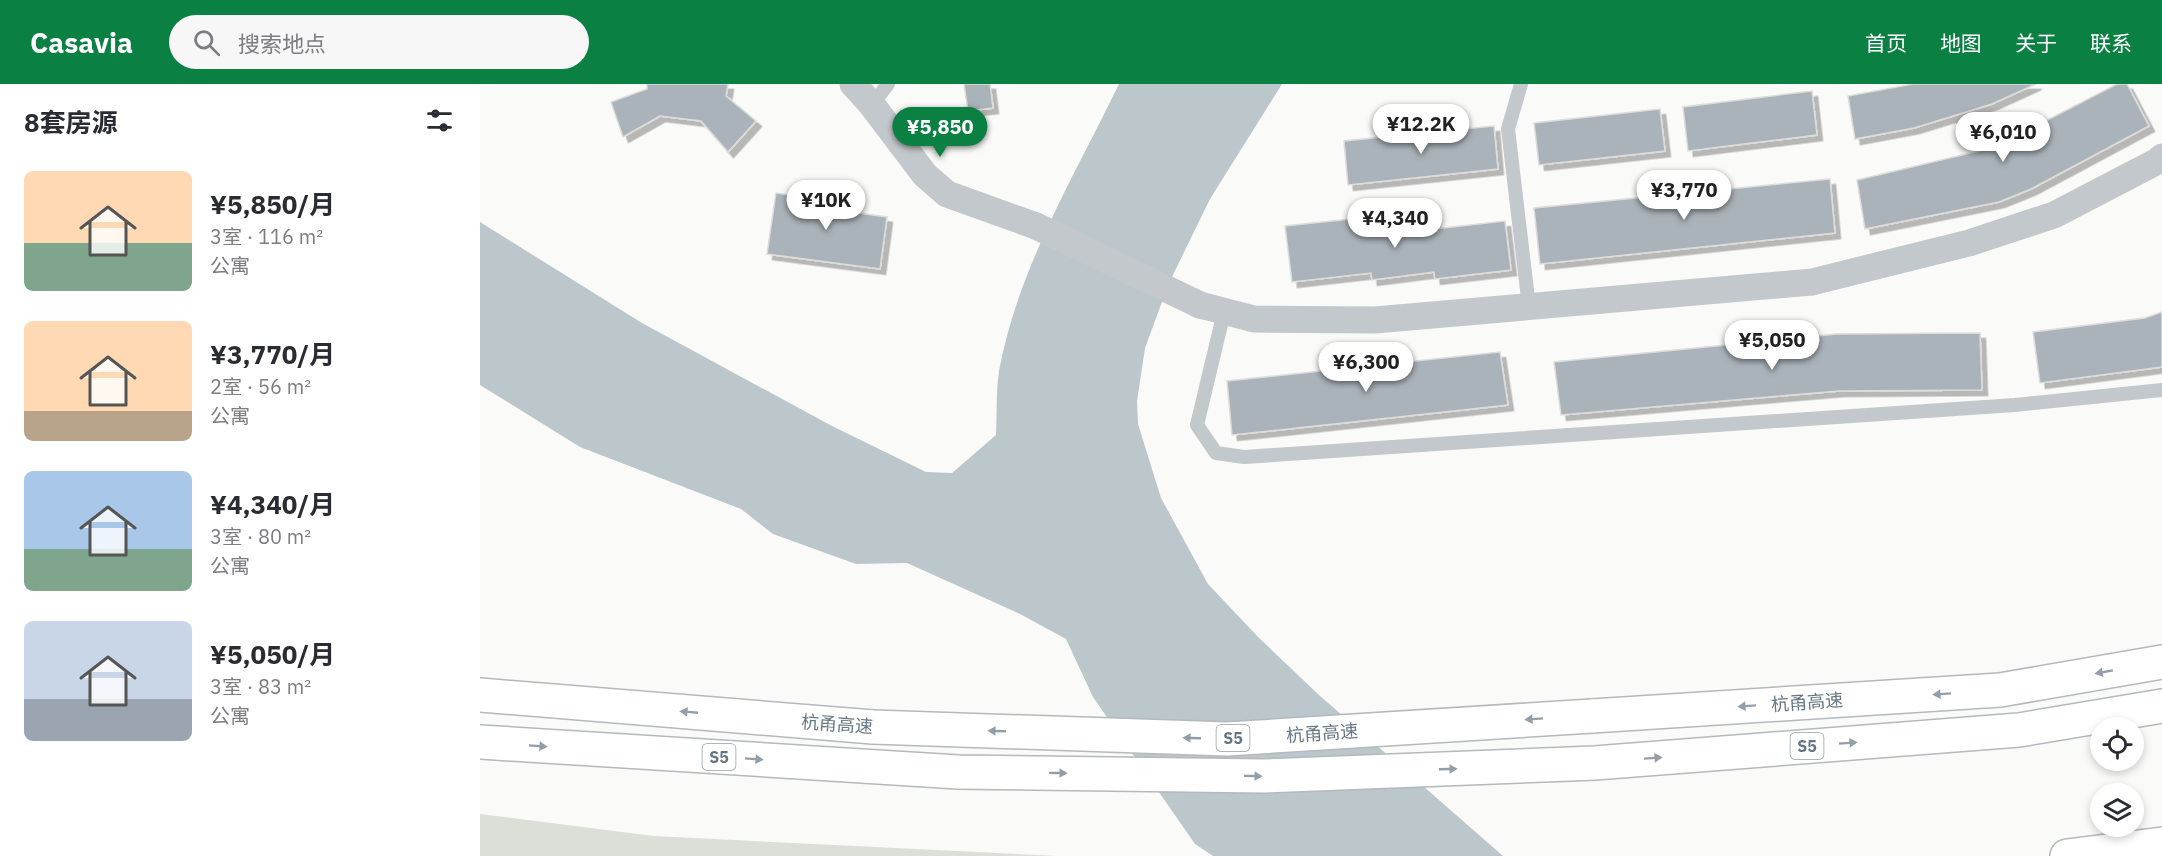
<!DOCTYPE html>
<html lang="zh">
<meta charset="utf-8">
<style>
:root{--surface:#fff;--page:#f7f7f7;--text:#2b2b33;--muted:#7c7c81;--accent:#0b8043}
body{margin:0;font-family:"IBM Plex Sans","Noto Sans SC",sans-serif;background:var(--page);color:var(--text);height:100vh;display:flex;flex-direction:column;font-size:22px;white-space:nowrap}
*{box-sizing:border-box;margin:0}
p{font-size:20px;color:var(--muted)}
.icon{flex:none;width:33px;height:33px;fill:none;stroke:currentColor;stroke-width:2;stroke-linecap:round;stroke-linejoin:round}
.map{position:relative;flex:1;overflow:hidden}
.details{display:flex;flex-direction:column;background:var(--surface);width:480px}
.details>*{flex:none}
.fabs{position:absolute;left:1610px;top:633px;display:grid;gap:12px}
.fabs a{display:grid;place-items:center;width:54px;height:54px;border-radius:50%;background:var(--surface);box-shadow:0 3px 9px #0003;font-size:30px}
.price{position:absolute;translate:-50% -51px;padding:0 14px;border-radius:21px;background:#fff;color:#222;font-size:20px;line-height:39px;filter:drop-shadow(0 2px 3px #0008)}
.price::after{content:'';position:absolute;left:50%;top:36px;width:18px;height:14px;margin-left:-9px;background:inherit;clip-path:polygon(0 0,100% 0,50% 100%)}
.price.active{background:var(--accent);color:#fff}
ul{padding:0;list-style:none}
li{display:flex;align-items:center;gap:18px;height:150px;padding:0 24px}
li span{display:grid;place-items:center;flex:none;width:168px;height:120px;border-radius:9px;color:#555}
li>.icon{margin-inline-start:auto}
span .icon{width:72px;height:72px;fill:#fffc;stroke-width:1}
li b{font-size:26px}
h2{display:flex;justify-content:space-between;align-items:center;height:72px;padding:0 24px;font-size:26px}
header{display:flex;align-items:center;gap:36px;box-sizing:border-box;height:84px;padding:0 30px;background:var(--accent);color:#fff}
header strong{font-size:28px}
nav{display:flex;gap:33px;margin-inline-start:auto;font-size:21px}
.search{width:420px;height:54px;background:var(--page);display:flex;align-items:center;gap:15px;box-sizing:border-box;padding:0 21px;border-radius:33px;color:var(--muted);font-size:22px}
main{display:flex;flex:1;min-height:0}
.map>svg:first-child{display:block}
.green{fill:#dadfd7}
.water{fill:#bbc7cb}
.building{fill:#aab3b9;stroke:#dcdcda;stroke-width:1.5;filter:url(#shadow)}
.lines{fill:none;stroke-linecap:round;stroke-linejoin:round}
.primary-casing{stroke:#b5babe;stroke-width:36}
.motorway-casing{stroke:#b4b9bd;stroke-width:36}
.service{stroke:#c3c8cc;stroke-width:14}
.minor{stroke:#c3c8cc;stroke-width:27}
.primary{stroke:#fff;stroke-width:33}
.motorway{stroke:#fff;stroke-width:33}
.motorway-bridge-casing{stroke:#b4b9bd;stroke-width:36;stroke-linecap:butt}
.minor-bridge{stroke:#c3c8cc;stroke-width:27}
.motorway-bridge{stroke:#fff;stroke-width:33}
.oneway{fill:#939fa8}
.labels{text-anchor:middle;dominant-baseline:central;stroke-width:6;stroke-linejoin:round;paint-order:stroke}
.shield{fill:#fff;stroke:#939fa8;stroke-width:1.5}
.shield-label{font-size:16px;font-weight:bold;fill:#657683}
.street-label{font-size:18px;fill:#657683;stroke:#fff}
</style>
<header>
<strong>Casavia</strong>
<div class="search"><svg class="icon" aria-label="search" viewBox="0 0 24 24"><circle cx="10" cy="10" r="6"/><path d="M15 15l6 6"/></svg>搜索地点</div>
<nav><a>首页</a><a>地图</a><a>关于</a><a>联系</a></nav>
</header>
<main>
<section class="details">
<h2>8套房源<svg class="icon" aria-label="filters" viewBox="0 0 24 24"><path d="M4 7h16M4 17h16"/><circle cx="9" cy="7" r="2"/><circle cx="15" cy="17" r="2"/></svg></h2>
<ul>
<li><span style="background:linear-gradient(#ffd9b3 60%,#7fa58c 0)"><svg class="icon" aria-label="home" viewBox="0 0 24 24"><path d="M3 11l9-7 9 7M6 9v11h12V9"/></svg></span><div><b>¥5,850/月</b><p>3室 · 116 m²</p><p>公寓</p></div></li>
<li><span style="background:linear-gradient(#ffd9b3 75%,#b9a48a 0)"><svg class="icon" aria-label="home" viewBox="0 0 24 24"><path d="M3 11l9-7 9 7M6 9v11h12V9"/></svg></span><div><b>¥3,770/月</b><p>2室 · 56 m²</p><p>公寓</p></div></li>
<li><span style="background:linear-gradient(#a9c7e8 65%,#7fa58c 0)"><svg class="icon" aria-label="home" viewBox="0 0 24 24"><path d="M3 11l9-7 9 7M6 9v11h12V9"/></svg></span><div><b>¥4,340/月</b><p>3室 · 80 m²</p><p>公寓</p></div></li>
<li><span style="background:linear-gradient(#c9d6e8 65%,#9aa5b1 0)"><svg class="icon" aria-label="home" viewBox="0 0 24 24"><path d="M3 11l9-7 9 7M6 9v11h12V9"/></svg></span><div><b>¥5,050/月</b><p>3室 · 83 m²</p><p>公寓</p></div></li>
</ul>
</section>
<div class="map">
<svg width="1682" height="772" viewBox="0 0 1682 772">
<defs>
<filter id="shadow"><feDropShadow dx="5.5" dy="5.5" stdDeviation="0" flood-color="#0004"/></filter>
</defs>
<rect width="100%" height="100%" fill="#fafaf8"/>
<path class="green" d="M0 730 173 752 577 772H0Z"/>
<path class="water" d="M639 0H802L730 115 689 199 665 264 657 317 658 340 681 414 728 500 779 554 839 611 1023 772H733L715 760 613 613 586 555 540 530 427 479 376 480 293 450 261 425 100 363 0 301V138L162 239 352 342 446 388 472 389 516 351C517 330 516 307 519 287 538 184 594 93 639 0Z"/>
<path class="building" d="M167 0H248L246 12 276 37 248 68 221 37 180 32 143 53 131 18 167 5Z
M484 0H510L513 24 488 27Z
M1433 0H1556L1512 20 1434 44 1375 55 1368 12Z
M1637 0H1647L1669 42 1551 105 1519 118 1385 145 1377 96 1499 67 1525 58Z
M1332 7 1337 51 1208 67 1203 23Z
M1180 25 1185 67 1059 81 1054 39Z
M1014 42 1018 85 868 101 864 57Z
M1350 95 1355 149 1060 180 1054 124Z
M353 106 373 109 371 128 407 133 400 185 287 170 296 109 352 117Z
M880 134V142L954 134 955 145 1025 137 1031 186 955 195 954 188 892 196 891 189 812 198 805 142Z
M1682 228V283L1560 299 1553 248 1665 234Z
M1500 249 1502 306 1359 307 1081 331 1074 278 1357 250Z
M1020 268 1028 321 752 351 747 297Z"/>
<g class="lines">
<g class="primary-casing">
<path id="primary" d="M1587 772 1682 760"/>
</g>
<g class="motorway-casing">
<path id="motorway" d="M0 611 393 643
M1112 632 1520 606 1682 578
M0 658 478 688 784 692 1115 679 1539 646 1682 622"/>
</g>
<path class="service" d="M1041 0 1028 45 1049 223
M392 21 408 0
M744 228 717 341 736 369 764 373 1535 321 1682 306"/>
<path class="minor" d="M373 0 392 21 445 91 467 110 556 142
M720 221 774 235 895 236 1332 198 1489 159 1574 131 1676 78 1682 73"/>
<use href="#primary" class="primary"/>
<use href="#motorway" class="motorway"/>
<g class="motorway-bridge-casing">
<path id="motorway-bridge" d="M393 643 747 655 1112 632"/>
</g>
<path class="minor-bridge" d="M556 142 720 221"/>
<use href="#motorway-bridge" class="motorway-bridge"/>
</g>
<defs><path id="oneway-solid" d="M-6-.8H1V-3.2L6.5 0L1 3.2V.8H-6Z" transform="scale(1.5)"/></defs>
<g class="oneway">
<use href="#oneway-solid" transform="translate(1624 588) rotate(170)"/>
<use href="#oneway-solid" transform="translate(1462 610) rotate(176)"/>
<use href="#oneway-solid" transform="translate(1267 622) rotate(176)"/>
<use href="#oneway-solid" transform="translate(209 628) rotate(-175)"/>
<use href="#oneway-solid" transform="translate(1054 635) rotate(176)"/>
<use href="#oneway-solid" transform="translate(517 647) rotate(-178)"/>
<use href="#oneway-solid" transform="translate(712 654) rotate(-178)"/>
<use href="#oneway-solid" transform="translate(1368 659) rotate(-4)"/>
<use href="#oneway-solid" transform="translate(58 662) rotate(4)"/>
<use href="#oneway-solid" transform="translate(1173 674) rotate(-4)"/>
<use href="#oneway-solid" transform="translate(274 675) rotate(4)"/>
<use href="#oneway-solid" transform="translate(968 685) rotate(-2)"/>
<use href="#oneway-solid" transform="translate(578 689) rotate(1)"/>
<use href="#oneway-solid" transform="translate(773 692) rotate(1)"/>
</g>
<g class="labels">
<g class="shield">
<rect x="736.5" y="641" width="33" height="26" rx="4.5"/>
<rect x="1310.5" y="649" width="33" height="26" rx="4.5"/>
<rect x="222.5" y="660" width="33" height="26" rx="4.5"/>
</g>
<g class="shield-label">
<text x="753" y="654">S5</text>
<text x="1327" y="662">S5</text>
<text x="239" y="673">S5</text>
</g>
<g class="street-label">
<text transform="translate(1327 618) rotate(-4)">杭甬高速</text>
<text transform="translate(357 640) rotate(4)">杭甬高速</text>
<text transform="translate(842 649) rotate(-4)">杭甬高速</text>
</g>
</g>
</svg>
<div class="fabs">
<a><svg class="icon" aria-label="locate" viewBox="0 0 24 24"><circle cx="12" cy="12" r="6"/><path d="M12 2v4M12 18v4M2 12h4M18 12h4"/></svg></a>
<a><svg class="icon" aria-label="layers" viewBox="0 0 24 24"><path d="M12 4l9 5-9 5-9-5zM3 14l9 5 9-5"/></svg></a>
</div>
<b class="price" style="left:941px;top:71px">¥12.2K</b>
<b class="price active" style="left:460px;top:74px">¥5,850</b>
<b class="price" style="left:1523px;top:79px">¥6,010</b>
<b class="price" style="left:1204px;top:137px">¥3,770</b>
<b class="price" style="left:346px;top:147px">¥10K</b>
<b class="price" style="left:915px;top:165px">¥4,340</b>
<b class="price" style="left:1292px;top:287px">¥5,050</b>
<b class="price" style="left:886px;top:309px">¥6,300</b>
</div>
</main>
